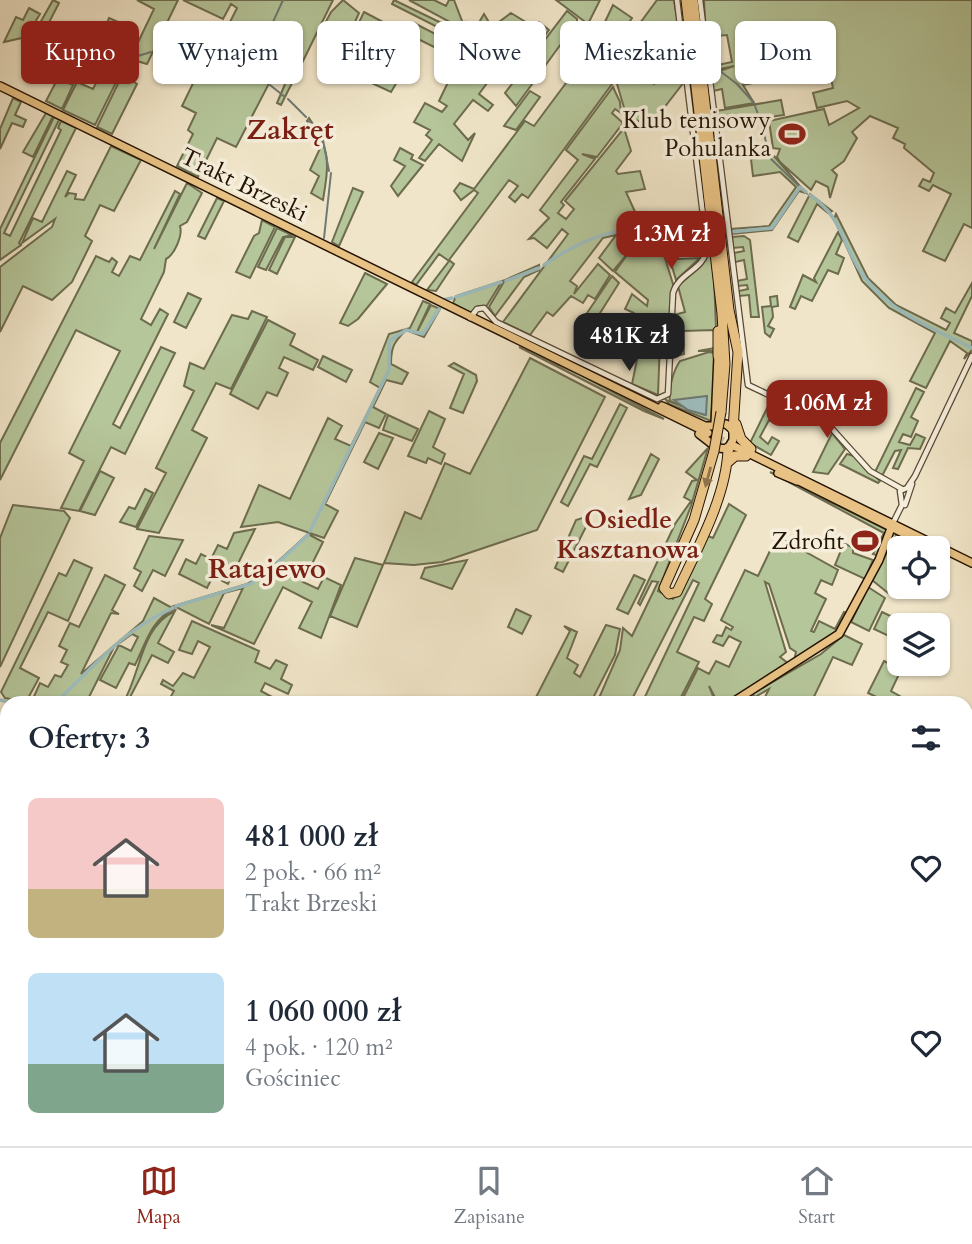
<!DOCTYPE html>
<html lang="pl">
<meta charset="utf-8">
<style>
:root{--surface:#fff;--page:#f6f6f7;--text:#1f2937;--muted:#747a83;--line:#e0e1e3;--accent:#8f2418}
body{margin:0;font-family:Cardo,serif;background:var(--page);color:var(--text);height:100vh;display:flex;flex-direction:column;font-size:26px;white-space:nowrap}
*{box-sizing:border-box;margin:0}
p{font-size:23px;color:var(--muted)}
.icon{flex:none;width:38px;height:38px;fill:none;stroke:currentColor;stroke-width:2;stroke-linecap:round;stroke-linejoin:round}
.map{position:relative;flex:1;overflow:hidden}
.sheet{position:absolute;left:0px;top:696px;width:973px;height:450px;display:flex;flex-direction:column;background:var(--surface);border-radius:21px 21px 0 0;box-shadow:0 2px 5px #0004}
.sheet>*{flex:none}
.banner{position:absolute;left:21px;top:21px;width:931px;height:63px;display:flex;gap:14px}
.fabs{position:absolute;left:887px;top:536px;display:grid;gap:14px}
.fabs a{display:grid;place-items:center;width:63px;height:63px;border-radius:10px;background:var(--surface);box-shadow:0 2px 5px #0004;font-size:35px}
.price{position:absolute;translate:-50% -60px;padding:0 16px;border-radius:14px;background:var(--accent);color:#fff;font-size:23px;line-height:46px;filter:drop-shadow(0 2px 4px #0008)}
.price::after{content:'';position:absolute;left:50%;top:42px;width:21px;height:16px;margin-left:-10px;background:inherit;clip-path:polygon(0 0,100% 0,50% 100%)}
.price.active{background:#222;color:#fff}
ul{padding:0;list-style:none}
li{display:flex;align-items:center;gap:21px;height:175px;padding:0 28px}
li span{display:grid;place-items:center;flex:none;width:196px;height:140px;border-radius:10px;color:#555}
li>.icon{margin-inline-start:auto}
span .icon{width:84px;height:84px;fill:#fffc;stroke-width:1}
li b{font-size:30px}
h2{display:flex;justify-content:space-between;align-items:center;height:84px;padding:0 28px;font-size:30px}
.chip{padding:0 24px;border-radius:10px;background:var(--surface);box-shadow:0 2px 5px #0004;font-size:24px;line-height:63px}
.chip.active{background:var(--accent);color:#fff}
.tabs{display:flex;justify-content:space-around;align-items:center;height:98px;border-top:2px solid var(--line);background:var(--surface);font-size:19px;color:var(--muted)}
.tabs a{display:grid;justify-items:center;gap:4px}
.tabs .active{color:var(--accent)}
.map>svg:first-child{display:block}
.green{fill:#b5c69a;stroke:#6d6c4f;stroke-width:2}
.water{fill:#9dbdbe;stroke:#6d7974;stroke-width:2}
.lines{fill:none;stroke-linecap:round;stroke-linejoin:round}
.stream{stroke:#6d7974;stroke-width:2}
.canal{stroke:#9dbdbe;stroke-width:3.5}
.major-tunnel{stroke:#c7bba1;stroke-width:7;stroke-dasharray:7 3.5;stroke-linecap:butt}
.minor-casing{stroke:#584835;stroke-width:7}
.major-casing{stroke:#251304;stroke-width:10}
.highway-casing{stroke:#251304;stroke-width:11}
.minor{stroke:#f5eedb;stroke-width:4.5}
.major{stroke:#e8c284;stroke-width:7}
.highway{stroke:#e8c284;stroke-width:9}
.highway-bridge-casing{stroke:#251304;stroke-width:11;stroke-linecap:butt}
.highway-bridge{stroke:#e8c284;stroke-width:9}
.oneway{fill:#90734a}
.labels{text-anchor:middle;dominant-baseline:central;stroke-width:7;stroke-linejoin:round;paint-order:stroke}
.poi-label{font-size:24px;fill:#251304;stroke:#f5eedb;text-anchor:end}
.street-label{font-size:24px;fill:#251304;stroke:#f5eedb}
.neighbourhood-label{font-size:26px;font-weight:bold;fill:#7a1f14;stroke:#f5eedb}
.quarter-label{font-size:28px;font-weight:bold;fill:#7a1f14;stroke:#f5eedb}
</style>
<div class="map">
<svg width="972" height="1146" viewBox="0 0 972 1146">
<rect width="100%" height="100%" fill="#f0e5c8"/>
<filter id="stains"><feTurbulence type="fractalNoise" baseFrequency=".00286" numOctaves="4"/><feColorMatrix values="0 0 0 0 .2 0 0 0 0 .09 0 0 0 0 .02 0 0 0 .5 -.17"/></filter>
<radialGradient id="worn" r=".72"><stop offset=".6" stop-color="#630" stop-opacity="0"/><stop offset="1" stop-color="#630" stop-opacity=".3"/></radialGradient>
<path class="green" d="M53 0 59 3 38 44 31 39Z
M137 0H178L147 64 130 59 154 9Z
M183 0H333L302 63 291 57 286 66 297 73 281 105 277 103 288 77 277 68 236 147 217 138 198 177 177 166 193 134 188 130 196 113 182 106 199 71 208 75 219 51 225 54 215 79 221 77 237 45 256 54 266 34 247 25 244 29 230 22 237 8 231 4 223 19Z
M343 0 359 13 344 46 320 33 331 12Z
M394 0 458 31 455 36 392 4Z
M409 0H434L446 6 449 0H454L462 21 459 27Z
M556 0H600L588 24Z
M657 0H674L678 25 640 76 654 84 681 50 684 82 650 126 631 118 625 111 607 50 611 44 621 49Z
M704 0H972V228L964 224 945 261 923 251 951 194 933 185 929 191 919 186 923 179 930 182 934 173 904 148 905 144 893 138 898 128 870 116 852 132 857 138 844 161 832 170 837 175 830 198 828 187 816 181 811 190 780 162 777 157 780 149 773 148 769 121 824 109 829 125 859 108 847 101 817 108 813 93 833 88 829 68 743 85 754 103 725 108 722 89 713 91 711 74 734 66 711 71 709 57 710 62 718 65 732 62 727 35 706 37Z
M613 5 632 18 621 35 604 24Z
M29 8 40 14 26 37 4 42 16 17 23 20Z
M567 11 577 19V22L542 70 528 62Z
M364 12 383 22 371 46 404 63 406 67 391 92 337 67Z
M511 13 534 27 539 22 549 30 524 63 508 55 479 94 493 105 488 111 473 100 454 124 468 140 475 133 462 161 439 144 425 161 419 158 432 140 426 135 430 130 414 122 425 103 442 112 447 106 439 101 453 72 444 67 448 60Z
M484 14 490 24 448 54 466 22 474 31Z
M109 18 125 25 111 52 128 58 95 125 63 110 77 82 93 89 110 55 96 47Z
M414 23 451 42 444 52 408 34Z
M603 55 612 84 528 198 522 194 515 202 509 197 518 186 509 180 449 260 454 264 436 291 427 290 449 261 439 254 416 285 412 282 478 193 474 190 461 200 454 191 460 183 474 189 525 121 534 126 569 79 572 81 582 69 589 74Z
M129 61 134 65 130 79 137 84 112 134 97 127Z
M524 68 538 76 516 106 505 93Z
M58 78 73 85 62 109 46 101Z
M613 87 620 102 621 113 615 109 612 113 623 123 597 157 582 154 595 159 561 202 564 205 558 213 566 219 574 209 565 201 624 128 631 151 616 171 618 174 640 171 645 189 626 192 641 225 703 232V235L677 238 678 259 700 258 676 280 661 229H656L673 284 668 341H660L658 395 632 384 643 330 630 324 634 313 625 309 632 294 647 306 648 300 615 272 629 252 613 271 599 258 616 235 603 238 570 281 577 286 574 294 598 264 610 275 595 299 588 295 583 303 571 296 553 316 547 312 530 335 503 322 568 234 562 229 547 248 534 238 529 239 549 218 540 210 578 160 566 150Z
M530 91 540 97 516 130 504 126Z
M13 98 21 102 15 115 26 120 23 127 12 123 0 149V129Z
M781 100 784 115 717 125 716 111Z
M694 103 714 279 717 351H698L715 348 714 330 683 331 684 354 677 356 674 354V315L685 312 678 286 701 266 709 250Z
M46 113 53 116 33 157 23 152Z
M54 117 59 120 4 233 10 236 61 130 58 128 61 121 76 128 19 243 21 245 0 260V229Z
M309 118C331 150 329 163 323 200L311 193 319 176 310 170 323 142 307 121Z
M111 146 141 160 114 211 100 205 85 236 92 241 72 282 52 300 23 286 0 332V267L52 227 55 219 22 243 33 218 42 222 67 171 76 175 65 197 69 193 76 194 75 199 84 200Z
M400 148 413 155 411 159 423 165 398 196 391 186 405 166 394 160Z
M774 156 806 193 799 191 772 230 732 234 731 229 769 226 796 187 780 172 753 176 751 159Z
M187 183 202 193 187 222 180 226C183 236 174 255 166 259L164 272 141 319 151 325 160 309 168 314 113 424 120 428 161 347 175 353 125 454 111 447 79 511 61 508 84 461 69 453 120 351 76 330 0 480V443L96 256 109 262 112 258 117 262 112 272 119 276 130 256 140 260 175 191 180 194 154 249Z
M353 188 363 192 339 246 332 242Z
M810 194 832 211 828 213 817 204 798 242 788 237Z
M217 198 224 201 205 239 198 236Z
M836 214 868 278 896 305 946 330 950 323 941 318 946 308 955 313 972 283V296L954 333 972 341V350L964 359 967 353 950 341 926 388 910 381 935 333 889 308 862 281 834 219Z
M262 220 275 227 250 278 236 272 254 236 259 233Z
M277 228 292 235 283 237 266 270 258 267Z
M838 232 842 240 836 254 844 258 838 274 828 270 812 301 801 296 795 309 790 307 803 275 816 282 814 278Z
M744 236 750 240 759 317H751L749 295 739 296V291L748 289 747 285 738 286 737 281 747 279 744 260 735 262 734 253 744 251 743 247 733 248 732 237Z
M285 237H295L277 274 269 270Z
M539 265V270L524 277 495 316 489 307 505 280Z
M365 273 387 284 358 319 348 326 340 323Z
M612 276 619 283 590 329 581 322Z
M502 281 486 307 478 306 471 313 452 304 465 310 453 303 456 296Z
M188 293 201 299 186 328 174 322Z
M777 296 778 306 772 307 773 317 768 326 774 329 770 337 765 333 762 307 771 306 770 297Z
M423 301 430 304 417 332 431 305 440 309 424 337 406 330C394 342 391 347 391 364L408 373 402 384 386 380 373 407 386 414 379 428 365 422 325 504 338 511 324 538 278 522 241 527 259 485 290 499 328 418 342 426 335 439 351 446 380 388 370 382 389 334 410 328Z
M252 311 267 317 231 389 216 383 192 430 207 438 159 533 137 529 166 473 156 468 194 391 184 386 190 363 204 369 232 315 248 319Z
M268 320 295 334 290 345 318 360 313 370 284 357 279 368 288 373 277 396 267 392 258 409 230 394Z
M519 347 579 374 664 419 644 411Z
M709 352 714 353 715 360 711 421 669 404 666 400 705 415 670 401C668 390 673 371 680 361Z
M323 356 352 370 346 382 318 367Z
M530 358 605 397 537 530 442 562 414 565 384 563 405 512 421 519 445 463 470 474Z
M454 363 476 375 477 381 463 413 450 408 464 374 449 366Z
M916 388 924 392 911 417 918 421 911 437 903 434 899 442 910 445 916 434 925 438 920 449 908 448 898 469 893 468 901 450 895 451 882 476 875 472Z
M771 400 778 403 773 412 779 415 775 423 769 420 760 437 768 444 772 437 779 441 771 455 750 443Z
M620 404 627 408 597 467 590 464 568 506 561 502 584 456 592 459Z
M429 411 445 419 433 447 445 454 441 464 428 458 426 463 408 456Z
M388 415 418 429 412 441 383 430Z
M379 433 393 438 378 469 364 462Z
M832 433 845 449 828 474 813 472Z
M708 448 691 506 658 591 673 599 677 593 732 459 705 535 713 538 729 504 746 515 705 599 712 604 704 621 694 617 677 652 699 662 678 703H642L699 583 693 580 630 703H610L599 698 620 650 623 628 632 636 658 582 652 581 640 605 638 603 675 524 691 501 684 497 692 481 697 480 686 472Z
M651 454 659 459 641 495 629 499Z
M847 454 854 456 880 481 878 483 840 464Z
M100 471 114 478 95 515 80 511Z
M770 472 885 529 888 531 878 555 873 554 884 533Z
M145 489 153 493 136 527 120 522 129 507 135 509Z
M13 505 64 511 70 518 0 667V538Z
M592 515 563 572 555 568 576 520Z
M255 529 228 584 213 576 207 588 179 574 186 559 196 564 201 554 211 559 218 545 227 549 234 533Z
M897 533 911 548H900L899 565 896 570 899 573 888 593 872 580Z
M308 534 323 542 303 582 318 589 324 577 341 585 321 638 299 628 312 602 283 587 254 644 211 625 224 628 243 588 224 593 209 624 174 606 247 584 274 565Z
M149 536 183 540 165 576 153 570 142 591 134 586 141 572 134 568Z
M777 536 838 570 832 585 821 580 815 593 826 599 811 631 814 632 819 621 835 629 844 612 849 614 838 630 794 661 796 652 790 648 769 584 765 582 786 652 780 657 789 664 724 703H718L709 686 716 703 680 704 698 668 709 674 716 661 729 667 741 642 729 636 723 646 713 642 717 635 722 636 726 627 731 630 733 627 721 620 745 570 758 576Z
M844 543 853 548V553L873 560 865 579 835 565Z
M355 558 383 565 357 627 330 616Z
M74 560 92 568 68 621 48 612 20 668 39 678 26 702 5 698 1 692 59 573 66 576Z
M467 560 452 589 421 578 425 568Z
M105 575 125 585 112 610 119 614 111 613 81 674 143 621 154 598 174 609C151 620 146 643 135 665L129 663 116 688 100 680 119 645 131 651 138 637 132 634 114 647 86 703H31L40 683 48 687 55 675 61 677 68 665 61 662 67 650 59 646 70 623 79 627Z
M634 575 645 580 628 614 617 609Z
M868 587 885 598 869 631 851 622Z
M516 609 531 616 522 634 508 627Z
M175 611 158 643 174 652 168 663 152 655 127 703H123C141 674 140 627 175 611Z
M882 612 901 621 893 638 874 629Z
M192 621 259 651 255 662 270 669 276 660 287 665 281 679 292 685 288 694 265 683 261 691 283 703H167L174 691 161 684 163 680 173 686 183 673 194 678 210 647 198 641 192 654 179 650Z
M606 625 620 629 615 655 593 698 585 703H533L570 631 564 626 577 632 567 658 578 665 574 673 580 677Z
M844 635 862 644 852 665 833 657 811 703H762L769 689 755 697 752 694 821 654Z
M884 661 901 670 891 691 912 703H884L885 701 868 693Z
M966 811 972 814V898L966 902Z
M7 927V971L0 986V941Z
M972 1084V1146H893L878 1141 875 1146H636L638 1139H966V1093Z
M428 1139H516L514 1146H426Z
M519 1139H623L621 1146H518Z"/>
<path class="water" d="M707 396 706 415 688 410 674 400Z"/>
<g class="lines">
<path class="stream" d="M77 40 93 44
M97 46 128 59
M131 58 151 52
M712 64 718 69
M720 71 737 84 754 103
M198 72 211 79
M237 74 252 68
M213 80 233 75
M267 82 252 68 283 0
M270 85 280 93
M282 95 284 96
M288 99 306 117
M755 106 760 120
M308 120 323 140 329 171
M761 122 770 158 800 187
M324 238 331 173"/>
<path class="canal" d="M810 195C845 219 842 248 865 278 891 313 934 329 972 348
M730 232 772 228 800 187 806 192
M544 265C602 225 636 225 704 234
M506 281 539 268
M456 297 501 282
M443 300 452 298
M310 531 389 370V341L406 330 423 334 439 309
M176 606 250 584 267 573 308 535
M0 700 9 702
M13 703 16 704
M54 704C94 667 121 631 173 608"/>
<path class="major-tunnel" d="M708 433 734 446"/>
<g class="minor-casing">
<path id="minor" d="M700 0 748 385 826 422 870 471 902 489
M470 318 477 309 484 308 496 322 657 399 668 394 673 293C679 272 704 271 707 248L677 0
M905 505 912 484
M893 523 902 505 900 491 907 488 915 476 972 356"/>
</g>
<g class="major-casing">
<path id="major" d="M0 86 708 433
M662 406 705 426H713
M715 424 718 356
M715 424H726L733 430V440L728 448
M699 434 717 448 730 449
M734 446 972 563
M778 473 797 481
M795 479 931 547
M730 704 839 634 879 560 893 523
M84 1146 93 1139"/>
</g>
<g class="highway-casing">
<path id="highway" d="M686 0 722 314 725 364 721 412
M693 0 729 310 738 352 733 430
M718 356V331
M736 424 741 439 751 449
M714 451 694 520 664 588 669 594 677 592C697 549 727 496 728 448
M727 463 735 456H746"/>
</g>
<use href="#minor" class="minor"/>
<use href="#major" class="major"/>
<use href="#highway" class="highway"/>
<g class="highway-bridge-casing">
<path id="highway-bridge" d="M714 451 721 412"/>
</g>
<use href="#highway-bridge" class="highway-bridge"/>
</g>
<defs><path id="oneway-solid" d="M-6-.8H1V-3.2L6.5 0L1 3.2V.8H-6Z" transform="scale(1.75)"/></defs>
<use class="oneway" href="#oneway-solid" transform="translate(708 477) rotate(105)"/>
<defs>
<g id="stadium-bare" transform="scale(2.1)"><path d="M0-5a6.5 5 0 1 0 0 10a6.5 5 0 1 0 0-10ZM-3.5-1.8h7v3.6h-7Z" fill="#8f2418" stroke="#f5eedb" stroke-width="2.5" paint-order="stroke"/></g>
</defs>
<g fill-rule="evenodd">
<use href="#stadium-bare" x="792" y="134"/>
<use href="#stadium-bare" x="865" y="541"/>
</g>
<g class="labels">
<g class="poi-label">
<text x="771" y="120">Klub tenisowy<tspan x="771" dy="28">Pohulanka</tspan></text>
<text x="844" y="541">Zdrofit</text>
</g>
<g class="street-label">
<text transform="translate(244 185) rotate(26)">Trakt Brzeski</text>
</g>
<g class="neighbourhood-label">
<text x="628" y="519">Osiedle<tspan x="628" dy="30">Kasztanowa</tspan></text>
</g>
<g class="quarter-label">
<text x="290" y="130">Zakręt</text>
<text x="267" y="569">Ratajewo</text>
</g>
</g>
<rect width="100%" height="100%" filter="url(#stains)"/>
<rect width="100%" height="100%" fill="url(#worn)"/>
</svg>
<div class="fabs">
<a><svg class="icon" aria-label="locate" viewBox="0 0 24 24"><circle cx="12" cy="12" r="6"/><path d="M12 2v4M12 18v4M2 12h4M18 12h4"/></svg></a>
<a><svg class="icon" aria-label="layers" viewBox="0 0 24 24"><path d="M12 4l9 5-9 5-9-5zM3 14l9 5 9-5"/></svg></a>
</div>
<b class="price" style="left:671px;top:271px">1.3M zł</b>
<b class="price active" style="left:629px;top:373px">481K zł</b>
<b class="price" style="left:827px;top:440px">1.06M zł</b>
<div class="banner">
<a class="chip active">Kupno</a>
<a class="chip">Wynajem</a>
<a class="chip">Filtry</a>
<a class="chip">Nowe</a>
<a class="chip">Mieszkanie</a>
<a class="chip">Dom</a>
</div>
<section class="sheet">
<h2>Oferty: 3<svg class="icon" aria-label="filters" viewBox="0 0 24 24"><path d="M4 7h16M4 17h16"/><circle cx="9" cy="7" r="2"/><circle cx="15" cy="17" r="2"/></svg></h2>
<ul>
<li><span style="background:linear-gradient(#f6c9c9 65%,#c2b280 0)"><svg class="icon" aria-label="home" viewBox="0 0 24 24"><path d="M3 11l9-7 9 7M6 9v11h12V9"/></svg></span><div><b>481 000 zł</b><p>2 pok. · 66 m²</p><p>Trakt Brzeski</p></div><svg class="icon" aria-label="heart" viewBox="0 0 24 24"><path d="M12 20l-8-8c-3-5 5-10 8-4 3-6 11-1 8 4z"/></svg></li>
<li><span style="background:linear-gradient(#bfe0f5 65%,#7fa58c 0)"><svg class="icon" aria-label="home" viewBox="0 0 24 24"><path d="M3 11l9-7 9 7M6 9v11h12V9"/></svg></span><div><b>1 060 000 zł</b><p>4 pok. · 120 m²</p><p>Gościniec</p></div><svg class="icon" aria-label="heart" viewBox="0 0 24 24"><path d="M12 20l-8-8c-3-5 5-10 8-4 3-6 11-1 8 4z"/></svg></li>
</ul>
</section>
</div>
<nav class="tabs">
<a class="active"><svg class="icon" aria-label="map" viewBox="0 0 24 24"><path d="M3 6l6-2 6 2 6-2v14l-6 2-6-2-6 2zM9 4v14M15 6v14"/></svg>Mapa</a>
<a><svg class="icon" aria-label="saved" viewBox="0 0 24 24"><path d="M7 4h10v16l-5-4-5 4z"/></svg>Zapisane</a>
<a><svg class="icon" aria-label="home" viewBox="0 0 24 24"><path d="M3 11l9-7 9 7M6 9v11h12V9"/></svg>Start</a>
</nav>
